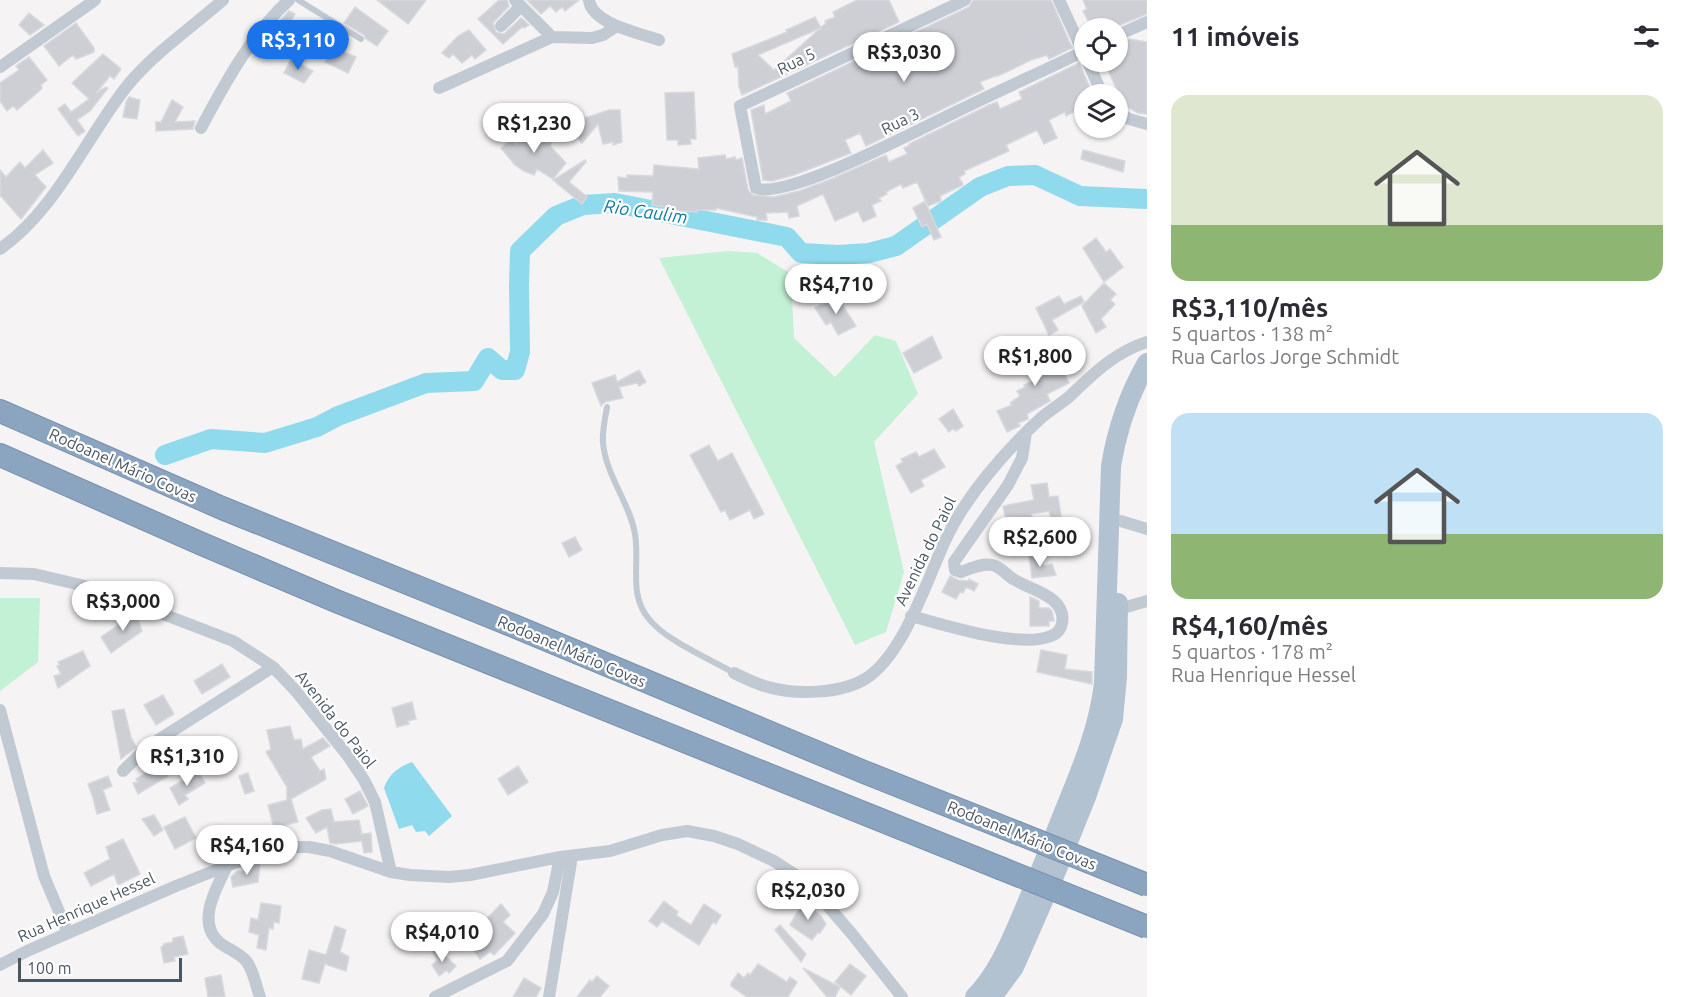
<!DOCTYPE html>
<html lang="pt">
<meta charset="utf-8">
<style>
:root{--surface:#fff;--page:#f7f7f7;--text:#2b2b33;--muted:#7c7c81;--accent:#1a73e8}
body{margin:0;font-family:Ubuntu,sans-serif;background:var(--page);color:var(--text);height:100vh;display:flex;flex-direction:column;font-size:22px;white-space:nowrap}
*{box-sizing:border-box;margin:0}
p{font-size:20px;color:var(--muted)}
.icon{flex:none;width:33px;height:33px;fill:none;stroke:currentColor;stroke-width:2;stroke-linecap:round;stroke-linejoin:round}
.map{position:relative;flex:1;overflow:hidden}
.side{display:flex;flex-direction:column;background:var(--surface);width:540px}
.side>*{flex:none}
.buttons{position:absolute;left:1074px;top:18px;display:grid;gap:12px}
.buttons a{display:grid;place-items:center;width:54px;height:54px;border-radius:50%;background:var(--surface);box-shadow:0 2px 4px #0004;font-size:30px}
.scale{position:absolute;left:18px;bottom:15px;width:164px;box-sizing:border-box;padding-left:6px;border:3px solid #4a5661;border-top:0;font-size:16px;line-height:21px;white-space:nowrap;color:#4a5661;-webkit-text-stroke:4px #fff;paint-order:stroke}
.price{position:absolute;translate:-50% -51px;padding:0 14px;border-radius:21px;background:#fff;color:#222;font-size:20px;line-height:39px;filter:drop-shadow(0 2px 3px #0008)}
.price::after{content:'';position:absolute;left:50%;top:36px;width:18px;height:14px;margin-left:-9px;background:inherit;clip-path:polygon(0 0,100% 0,50% 100%)}
.price.current{background:var(--accent);color:#fff}
ul{padding:0;list-style:none}
li{display:grid;align-content:center;gap:12px;height:318px;padding:0 24px}
li span{display:grid;place-items:center;height:186px;border-radius:18px;color:#555}
li>.icon{margin-inline-start:auto}
span .icon{width:108px;height:108px;fill:#fffc;stroke-width:1}
li b{font-size:26px}
h2{display:flex;justify-content:space-between;align-items:center;height:72px;padding:0 24px;font-size:26px}
main{display:flex;flex:1;min-height:0}
.map>svg:first-child{display:block}
.green{fill:#c3f1d5}
.water{fill:#90daee}
.lines{fill:none;stroke-linecap:round;stroke-linejoin:round}
.river{stroke:#90daee;stroke-width:20}
.building{fill:#cdcfd5;stroke:#d7d9de;stroke-width:1.5}
.highway-casing{stroke:#7690ad;stroke-width:24}
.lane{stroke:#c1cad2;stroke-width:6}
.street{stroke:#c1cad2;stroke-width:12}
.primary{stroke:#b3c2d1;stroke-width:20}
.highway{stroke:#8ba5c1;stroke-width:22}
.highway-bridge-casing{stroke:#7690ad;stroke-width:24;stroke-linecap:butt}
.highway-bridge{stroke:#8ba5c1;stroke-width:22}
.labels{text-anchor:middle;dominant-baseline:central;stroke-width:4.5;stroke-linejoin:round;paint-order:stroke}
.street-label{font-size:16px;fill:#4a5661;stroke:#fff}
.water-label{font-size:18px;font-style:italic;fill:#0c7c9b;stroke:#fff}
</style>
<main>
<div class="map">
<svg width="1147" height="997" viewBox="0 0 1147 997">
<rect width="100%" height="100%" fill="#f5f3f3"/>
<path class="green" d="M728 251 757 253 791 274 794 338 835 377 875 335 896 341 918 394 874 442 904 572 886 632 855 645 659 258Z
M0 598H40L38 662 0 691Z"/>
<path class="water" d="M412 762 452 816 429 836 425 831 416 832 412 825 399 829 384 788C390 773 397 768 412 762Z"/>
<g class="lines">
<path class="river" d="M165 455 211 439 265 443 317 427 338 416 426 383 474 381 488 358 502 370H515L520 352 519 285 520 251 556 216 583 205 615 203 787 237 801 253 838 255 869 253 896 246 980 187 1008 176 1035 175 1080 196 1147 199"/>
</g>
<path class="building" d="M377 0H426L408 24Z
M499 0H507L509 6 493 23 496 32 504 34 521 18 529 25 524 28 522 27 503 44 478 19Z
M527 0H579L565 11 562 7 556 12 550 6 541 14Z
M857 0H889L899 22 742 95 739 87 738 66 735 67 732 54 787 32 786 30 815 17 821 28 758 55 774 70 826 23 825 21 835 17 833 12Z
M973 0H1051L1072 48 1049 59 1047 55 1031 60 998 76V75L980 82 984 89 866 146 860 133 845 140 851 153 794 175 772 181 763 180 751 110 764 105 765 114 791 101 787 93 969 7Z
M1083 0H1147V14L1113 28H1092L1083 11 1087 9Z
M355 7 388 31 377 46 366 39 364 35 344 23Z
M289 11 295 14 282 35 273 29Z
M29 13 44 25 30 35 19 25Z
M76 23 94 48V52L76 59 73 55 59 66 44 46Z
M469 30 486 50 475 59 472 55 462 63 453 54 449 58 442 53 458 36Z
M1129 39 1147 42V114L1138 113 1124 105 1106 66 1114 68 1115 62H1118V50H1122L1125 41Z
M334 48 356 57 348 73 325 62Z
M103 54 121 69 114 79 110 76 96 93 106 87 108 88 90 111 77 120 85 131 78 136 58 109 65 104 71 112 89 99 72 83Z
M29 57 47 80 41 85 42 88 37 93 17 110 13 106 7 111 0 101V83L19 70 16 66Z
M291 59 313 71 304 83 284 73Z
M1079 63 1091 90 1084 93V107L1066 116 1065 112 1049 120 1057 138 1044 144 1037 130 1006 145 1009 151 964 171 965 174 959 177 963 185 940 196 941 201 928 206 917 182 903 188 901 184 886 192 887 194 879 198 881 201 872 205 876 216 863 222 858 211 835 221 823 194 797 206 799 216 789 218 788 212 766 213 767 220H757V217L716 208V210H697V212L668 210V207L652 205 653 192 619 191 618 177 627 178V175L653 176 654 165 699 169 698 158 725 155 726 159 735 157 736 160 742 158 748 190 753 195 774 197 799 191 829 180 886 155 889 162 907 154 904 148 909 146V144L989 105 997 102 1000 109 1007 106 1022 99 1019 92Z
M694 92 696 139H690L691 144 678 145V140H667L665 93Z
M129 97 140 100 137 119 123 117 126 102Z
M172 100 183 107 175 122 195 121 193 129 156 131V122H161Z
M609 110H620L622 142 613 145V142L603 144 598 124 582 143 575 135 584 125 582 119Z
M523 128 538 133 539 131 550 136 548 142 551 143 550 146 566 163 553 179 537 169 534 175 524 171 515 165 501 148 512 139 517 145Z
M43 150 53 163 35 175 46 187 21 219 0 195V170L6 177 20 162 25 168Z
M1083 150 1125 161 1123 172 1081 159Z
M585 160 586 162 569 182 587 197 582 204 553 180Z
M925 201 941 237 934 240 927 224 922 227 913 208Z
M1096 238 1106 252 1110 249 1123 267 1104 282 1083 248Z
M1104 283 1116 294 1110 300 1115 304 1101 319 1106 327 1096 333 1082 306Z
M838 295 843 302 841 303 856 326 838 335 831 322 826 325 815 308Z
M1059 296 1064 304 1081 296 1084 302 1052 320 1058 330 1049 335 1036 308Z
M932 336 942 358 914 373 903 353Z
M1046 337 1069 383 1047 394 1050 401 1027 414 1028 419 1018 423 1020 426 1007 432 997 411 1012 405 1010 403 1020 396 1017 391 1025 387 1024 385 1043 376 1044 374 1029 346Z
M639 370 646 382 639 386 637 383 619 387 623 398 605 402 601 406 592 383 615 375 617 382Z
M953 409 963 426 956 431 953 429 949 432 939 419Z
M709 445 718 461 732 453 764 514 754 519 750 510 730 520 725 510 721 512 690 455Z
M934 449 945 467 921 480 924 486 911 493 896 466 903 462 901 459 916 452 919 457Z
M1047 483 1049 497 1058 496 1061 516 1051 518 1049 511 1031 514 1037 529 1025 536 1027 541 1019 544 1014 530 1008 531 1003 506 1034 500 1031 485Z
M575 537 582 550 569 557 562 543Z
M1042 555 1043 566 1052 564 1056 575 1032 578 1029 556Z
M950 576 958 580 969 581V579L978 584 974 591 966 587 963 593 960 592 956 599 942 592Z
M1030 597 1039 601V608H1049L1052 611 1054 621H1049V626H1030Z
M131 610 135 612 142 631 111 653 101 637 127 619 124 615Z
M1041 650 1067 655 1065 669 1092 672V684L1037 672Z
M83 651 90 666 58 688 54 676 61 674 57 666 60 665 58 662Z
M222 664 230 677 202 694 194 681Z
M163 695 174 714 156 725 144 705Z
M412 702 416 719 408 721 409 724 397 727 392 708Z
M124 709 131 737 136 747 121 759 112 711Z
M290 726 294 740 301 739 303 749 323 738 330 746 311 757 320 771 324 769 326 779 291 799 298 822 274 828 268 805 287 800V787L266 752 271 749 267 730Z
M160 764 168 776 138 794 133 783 138 782 136 779Z
M518 766 528 782 508 795 498 779Z
M198 771 205 783 185 795 188 799 179 805 170 788Z
M248 773 254 791 245 794 239 776Z
M108 776 112 786 103 790 110 810 97 814 93 798 88 784Z
M360 791 368 806 353 814 345 799Z
M331 809 334 822 359 820 362 835 361 834 371 833 372 852 364 853 362 841 335 844 330 843 327 827 316 833 306 818 322 810Z
M154 815 163 830 154 836 142 819Z
M185 817 196 838 175 849 164 827Z
M123 839 140 874 118 885 114 874 91 886 84 873 110 859 106 847Z
M260 862 258 882 233 887 231 877 237 871 244 872 245 868Z
M805 899 812 906 810 908 820 915 826 924 820 933 818 932 812 940 790 925Z
M664 901 678 912 676 915 691 925 704 904 721 915 716 924 713 922 699 945 662 921 657 927 649 921Z
M261 903 281 906 279 923 274 922 273 929 269 928 266 950 257 948 259 935 249 932 251 918 258 920Z
M501 904 510 915 503 922 515 933 494 955 490 952 480 959 474 951 491 933 482 924Z
M780 925 806 954 801 962 775 930Z
M335 926 346 930 340 952 349 957 346 971 325 964 319 983 302 979 309 950 326 955Z
M183 936 188 954 174 957 175 961 164 963 161 947 163 946 164 944 173 942V938Z
M436 947 456 966 449 973 447 970 439 976 432 965 438 960 432 951Z
M758 964 787 982 790 977 797 982 788 997H747L731 986V983L738 973 744 978 748 973 750 975Z
M850 964 866 976 851 995 835 982Z
M803 968 840 987 835 997H827Z
M221 975 225 997H208L205 978Z
M597 976 609 986 600 997H577L590 980 592 982Z
M524 978 541 988 536 997H513Z"/>
<g class="lines">
<g class="highway-casing">
<path id="highway" d="M0 411 222 508 514 626 864 772 1015 832
M0 455 202 544 336 601 1000 868"/>
</g>
<path class="lane" d="M298 0 361 39
M607 407C605 419 602 431 603 443 606 476 630 503 635 534 640 563 628 595 649 619 665 640 710 659 734 673"/>
<path class="street" d="M515 0 552 37
M589 0C592 24 639 33 659 40
M965 0 740 106 756 188C787 201 929 124 964 108 1004 88 1044 71 1084 51
M1059 0 1084 54
M501 26 521 6
M1118 35 1147 22
M1088 62 1102 94
M0 67 95 0
M439 88 552 37 592 38 603 35 617 26
M1118 112 1129 119 1147 124
M201 128C225 83 251 35 289 0
M0 249C56 210 86 138 127 86 154 53 191 28 223 0
M1121 521 1147 529
M0 573 34 574 98 589 233 641 273 667 295 690 348 756 364 780 375 802 391 872
M1119 609 1147 601
M911 616C945 625 1019 649 1051 636 1057 634 1061 629 1062 623 1067 597 1031 590 1015 580 1007 576 1000 566 992 565 981 563 970 569 961 572L955 570 954 562 1008 485 1022 458 1026 433
M734 673C745 678 756 684 768 687 795 695 840 694 865 679 904 655 927 579 946 539 966 496 1006 450 1041 418 1050 410 1061 404 1070 396 1093 374 1115 352 1147 342
M0 710 44 876 68 933
M123 771 147 747 273 667
M227 866C217 887 195 923 220 943 229 950 240 953 247 962 254 972 256 986 260 997
M0 965 27 951 176 886 254 855 280 847H309L330 851 391 872 410 875 449 877 470 875 560 857 610 851 662 835 687 831 714 836 738 844 774 861 808 883 852 934 902 997
M435 997 507 961 543 914 553 892 560 857
M549 997 572 856"/>
<path class="primary" d="M975 997C998 973 1010 943 1023 913 1034 886 1046 859 1056 832 1075 783 1098 736 1104 683L1111 466C1117 429 1128 396 1147 363
M992 997 1014 967 1057 869 1086 797 1113 719 1117 677 1118 603"/>
<use href="#highway" class="highway"/>
<g class="highway-bridge-casing">
<path id="highway-bridge" d="M1015 832 1147 885
M1000 868 1147 927"/>
</g>
<use href="#highway-bridge" class="highway-bridge"/>
</g>
<g class="labels">
<g class="street-label">
<text transform="translate(796 61) rotate(-26)">Rua 5</text>
<text transform="translate(900 121) rotate(-26)">Rua 3</text>
<text transform="translate(123 465) rotate(24)">Rodoanel Mário Covas</text>
<text transform="translate(925 551) rotate(-64)">Avenida do Paiol</text>
<text transform="translate(572 651) rotate(23)">Rodoanel Mário Covas</text>
<text transform="translate(336 719) rotate(52)">Avenida do Paiol</text>
<text transform="translate(1022 835) rotate(22)">Rodoanel Mário Covas</text>
<text transform="translate(86 907) rotate(-24)">Rua Henrique Hessel</text>
</g>
<g class="water-label">
<text transform="translate(646 211) rotate(8)">Rio Caulim</text>
</g>
</g>
</svg>
<div class="buttons">
<a><svg class="icon" aria-label="locate" viewBox="0 0 24 24"><circle cx="12" cy="12" r="6"/><path d="M12 2v4M12 18v4M2 12h4M18 12h4"/></svg></a>
<a><svg class="icon" aria-label="layers" viewBox="0 0 24 24"><path d="M12 4l9 5-9 5-9-5zM3 14l9 5 9-5"/></svg></a>
</div>
<div class="scale">100 m</div>
<b class="price current" style="left:298px;top:71px">R$3,110</b>
<b class="price" style="left:904px;top:83px">R$3,030</b>
<b class="price" style="left:534px;top:154px">R$1,230</b>
<b class="price" style="left:836px;top:315px">R$4,710</b>
<b class="price" style="left:1035px;top:387px">R$1,800</b>
<b class="price" style="left:1040px;top:568px">R$2,600</b>
<b class="price" style="left:123px;top:632px">R$3,000</b>
<b class="price" style="left:187px;top:787px">R$1,310</b>
<b class="price" style="left:247px;top:876px">R$4,160</b>
<b class="price" style="left:808px;top:921px">R$2,030</b>
<b class="price" style="left:442px;top:963px">R$4,010</b>
</div>
<section class="side">
<h2>11 imóveis<svg class="icon" aria-label="filters" viewBox="0 0 24 24"><path d="M4 7h16M4 17h16"/><circle cx="9" cy="7" r="2"/><circle cx="15" cy="17" r="2"/></svg></h2>
<ul>
<li><span style="background:linear-gradient(#dfe7d0 70%,#8fb573 0)"><svg class="icon" aria-label="home" viewBox="0 0 24 24"><path d="M3 11l9-7 9 7M6 9v11h12V9"/></svg></span><div><b>R$3,110/mês</b><p>5 quartos · 138 m²</p><p>Rua Carlos Jorge Schmidt</p></div></li>
<li><span style="background:linear-gradient(#bfe0f5 65%,#8fb573 0)"><svg class="icon" aria-label="home" viewBox="0 0 24 24"><path d="M3 11l9-7 9 7M6 9v11h12V9"/></svg></span><div><b>R$4,160/mês</b><p>5 quartos · 178 m²</p><p>Rua Henrique Hessel</p></div></li>
</ul>
</section>
</main>
